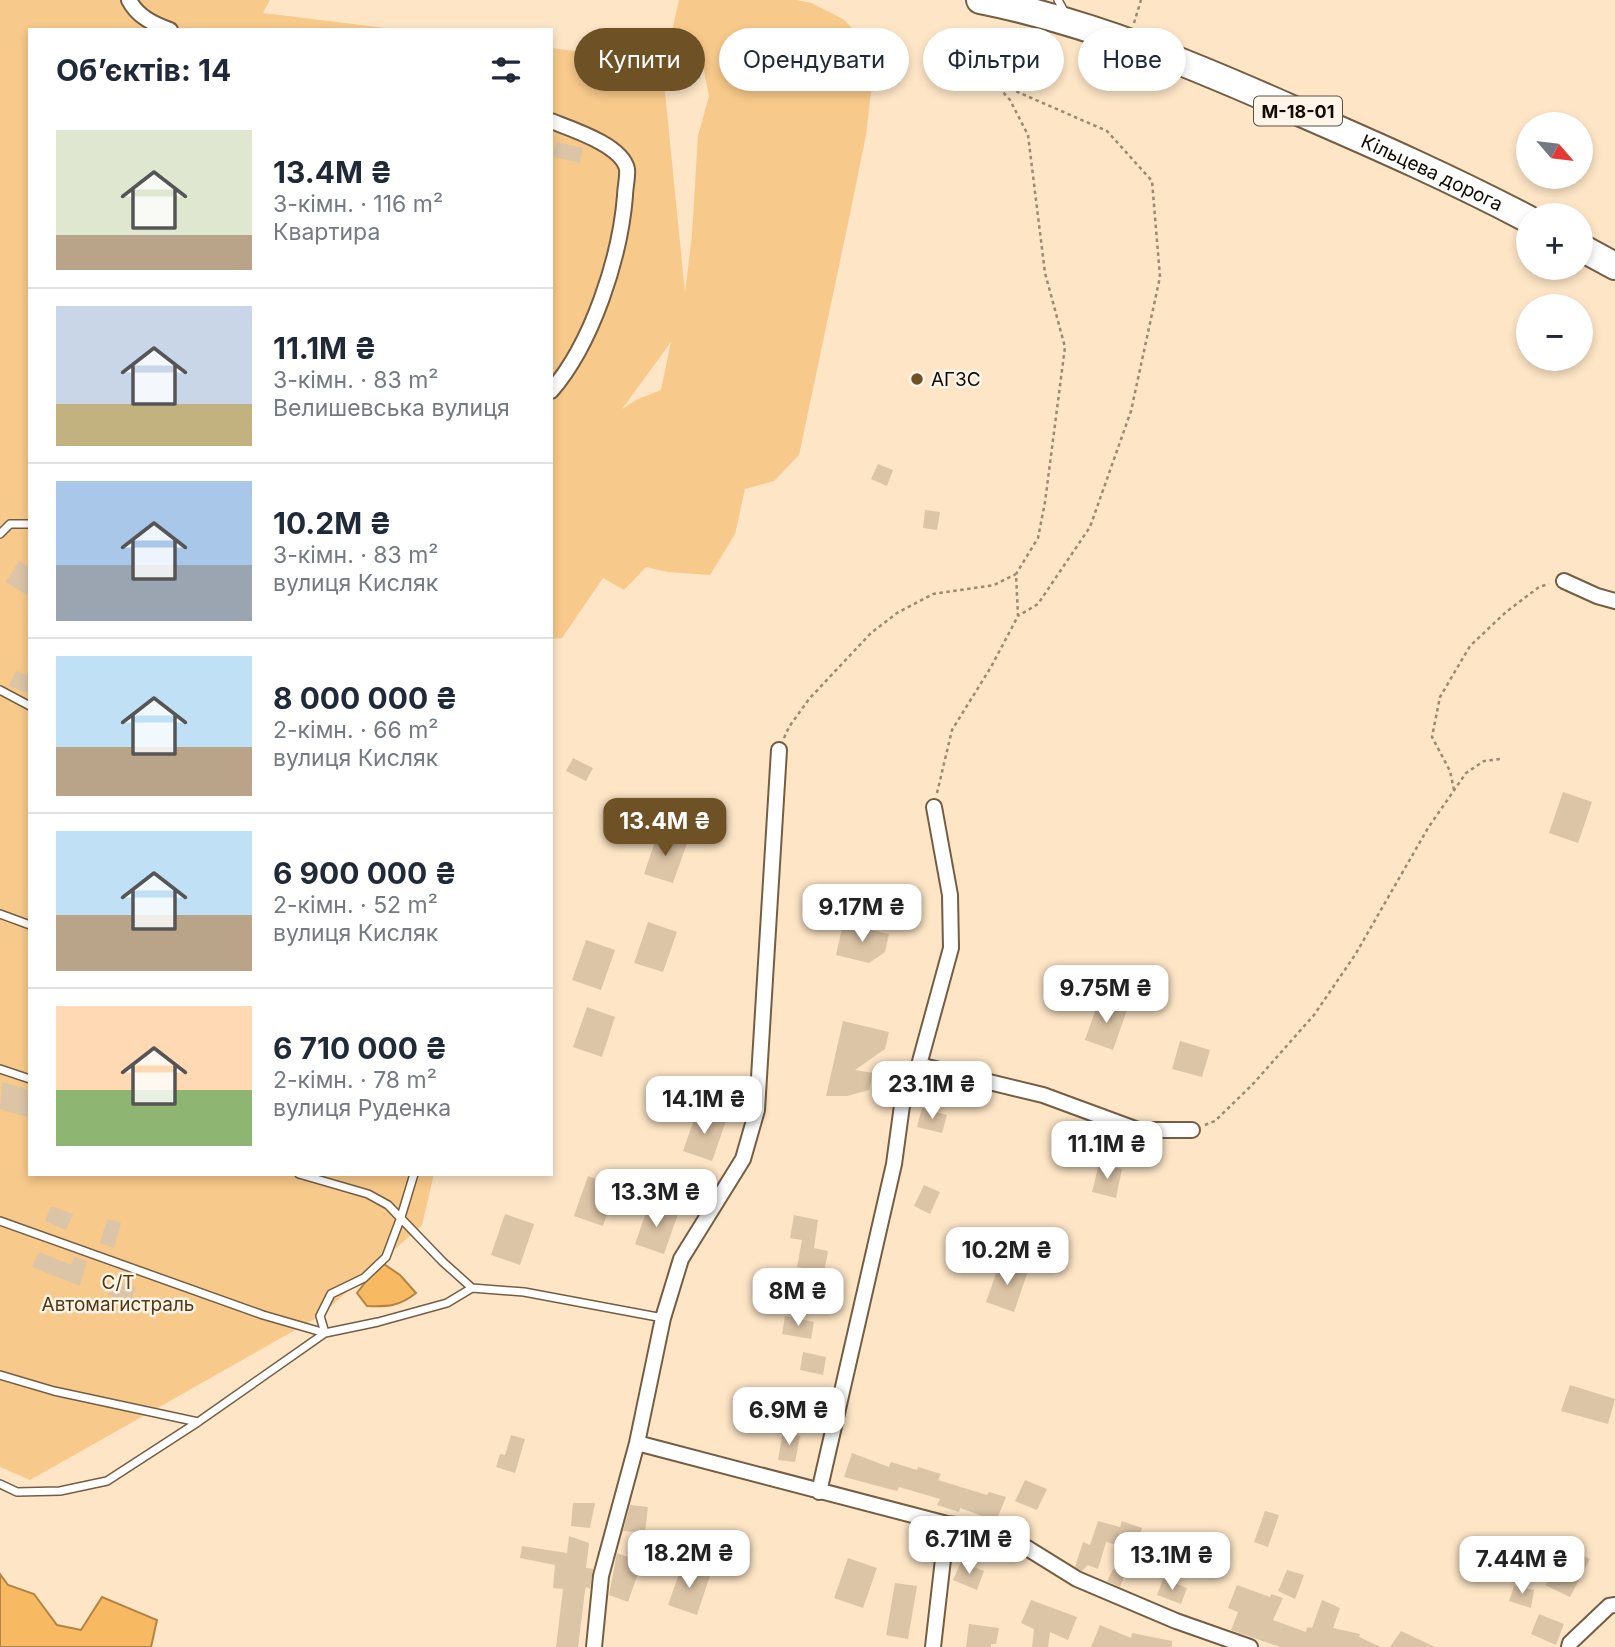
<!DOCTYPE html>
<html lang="uk">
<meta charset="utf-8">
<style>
:root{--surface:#fff;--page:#f2f2f3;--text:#1f2937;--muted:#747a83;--line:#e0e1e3;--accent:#6f5126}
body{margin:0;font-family:Inter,sans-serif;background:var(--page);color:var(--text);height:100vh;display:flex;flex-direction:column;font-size:26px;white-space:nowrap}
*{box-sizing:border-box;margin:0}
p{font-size:23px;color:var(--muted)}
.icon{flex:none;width:38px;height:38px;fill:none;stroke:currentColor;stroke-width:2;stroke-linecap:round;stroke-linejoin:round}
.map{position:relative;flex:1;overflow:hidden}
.sheet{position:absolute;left:28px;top:28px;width:525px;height:1148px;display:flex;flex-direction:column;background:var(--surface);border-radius:0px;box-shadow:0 4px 10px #0003}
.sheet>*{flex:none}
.banner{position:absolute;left:574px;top:28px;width:665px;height:63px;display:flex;gap:14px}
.needle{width:46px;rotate:118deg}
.controls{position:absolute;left:1516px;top:112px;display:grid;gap:14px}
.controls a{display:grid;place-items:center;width:77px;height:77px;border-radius:50%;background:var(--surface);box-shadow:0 4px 10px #0003;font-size:35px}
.price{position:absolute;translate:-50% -60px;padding:0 16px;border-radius:14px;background:#fff;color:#222;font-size:23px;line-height:46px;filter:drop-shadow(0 2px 4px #0008)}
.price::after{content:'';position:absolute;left:50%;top:42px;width:21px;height:16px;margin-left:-10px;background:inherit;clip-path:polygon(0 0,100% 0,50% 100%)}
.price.on{background:var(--accent);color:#fff}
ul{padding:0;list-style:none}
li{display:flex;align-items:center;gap:21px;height:175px;padding:0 28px}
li+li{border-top:2px solid var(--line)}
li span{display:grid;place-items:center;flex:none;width:196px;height:140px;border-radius:0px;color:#555}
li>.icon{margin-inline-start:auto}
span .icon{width:84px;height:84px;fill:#fffc;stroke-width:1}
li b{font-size:30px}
h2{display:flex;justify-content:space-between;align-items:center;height:84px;padding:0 28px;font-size:30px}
.chip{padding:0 24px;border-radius:32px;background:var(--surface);box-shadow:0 4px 10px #0003;font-size:24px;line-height:63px}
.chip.on{background:var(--accent);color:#fff}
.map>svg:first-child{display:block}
.green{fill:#f7c98a;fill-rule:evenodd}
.water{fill:#f7b961;stroke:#b28444;stroke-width:2}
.building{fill:#dcc4a6}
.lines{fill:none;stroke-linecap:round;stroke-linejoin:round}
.lane-casing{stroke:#735e43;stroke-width:10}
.street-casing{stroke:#735e43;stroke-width:18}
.highway-casing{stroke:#735e43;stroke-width:30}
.path{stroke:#9a8973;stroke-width:2.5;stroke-dasharray:3.5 3.5;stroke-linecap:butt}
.lane{stroke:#fff;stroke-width:7}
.street{stroke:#fff;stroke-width:14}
.highway{stroke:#fff;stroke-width:26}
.poi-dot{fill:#6f5126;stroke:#fef5e8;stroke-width:2.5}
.labels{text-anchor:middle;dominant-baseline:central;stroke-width:5;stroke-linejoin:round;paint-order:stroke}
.shield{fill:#fef5e8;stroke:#595047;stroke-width:2}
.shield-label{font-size:18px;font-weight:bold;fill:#120a02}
.street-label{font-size:19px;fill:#120a02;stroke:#fef5e8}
.poi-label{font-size:19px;fill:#120a02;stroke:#fef5e8;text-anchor:start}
.park-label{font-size:19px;fill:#513813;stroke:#fef5e8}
</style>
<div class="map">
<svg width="1615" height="1647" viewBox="0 0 1615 1647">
<rect width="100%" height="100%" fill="#fde5c6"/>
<path class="green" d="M0 0H270L263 13 402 30H30V1174H434L422 1225 320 1316 30 1480 0 1467Z
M679 0H796L811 3 843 19 865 41 873 75 866 135 851 209 799 455 774 481 745 489 735 534 710 575 668 572 646 567 624 590 603 578 562 638 551 639V48L662 62 685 293 692 235 698 136 709 96 703 66 672 51V31ZM671 342 661 390 636 400 622 409Z"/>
<path class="water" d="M381 1262 400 1275 416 1293C400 1306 388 1307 367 1306L357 1293Z
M0 1574 8 1585 34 1594 57 1625 81 1630 102 1597 157 1620 151 1647H0Z"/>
<path class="building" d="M556 142 583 148 580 163 553 157Z
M878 464 893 470 887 486 871 479Z
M925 510 940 512 937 530 923 528Z
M19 561 30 567V597L6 582Z
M16 671 30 676V694L9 686Z
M573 758 593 768 586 781 566 771Z
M1563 792 1592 802 1578 843 1549 833Z
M658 833 687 843 673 883 644 874Z
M648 922 677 932 663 972 634 963Z
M843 924 889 934 885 952 869 963 836 955Z
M586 940 615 950 601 990 572 980Z
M1099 1000 1127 1010 1113 1050 1085 1040Z
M587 1007 615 1017 602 1057 573 1047Z
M843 1021 889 1032 885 1049 855 1070 873 1073 869 1090 847 1096H826Z
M1180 1041 1210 1050 1202 1077 1172 1069Z
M2 1082 30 1090V1118L0 1109Z
M922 1108 947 1115 942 1133 917 1127Z
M697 1111 726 1121 712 1161 683 1151Z
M1099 1164 1122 1169 1116 1198 1092 1192Z
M588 1176 617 1186 603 1226 574 1216Z
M924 1185 940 1192 930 1214 914 1206Z
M649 1204 678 1214 664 1254 635 1244Z
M51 1206 73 1214 66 1230 45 1221Z
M505 1214 534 1224 520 1265 491 1255Z
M794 1215 818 1220 814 1248 828 1251 824 1272 797 1267 802 1240 790 1238Z
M107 1219 121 1223 114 1248 100 1243Z
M39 1252 71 1265 74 1257 87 1261 80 1286 32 1267Z
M1000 1262 1028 1271 1014 1312 986 1302Z
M114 1280 136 1288 130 1304 108 1295Z
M785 1316 814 1322 811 1339 782 1334Z
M803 1352 826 1357 823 1375 800 1370Z
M1570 1385 1615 1399 1608 1424 1561 1411Z
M783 1432 800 1436 795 1462 778 1460Z
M511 1435 525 1439 515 1473 496 1467 500 1454 505 1455Z
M852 1453 889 1467 891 1462 917 1470 918 1467 941 1474 938 1480 987 1495 989 1492 1006 1497 996 1521 960 1508 959 1512 937 1505 940 1499 899 1487 897 1491 844 1477Z
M1025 1480 1047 1489 1037 1510 1015 1501Z
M573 1503H595L590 1528 571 1526Z
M630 1505 648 1507 645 1533 623 1531Z
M1265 1511 1279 1515 1268 1547 1254 1542Z
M1098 1521 1120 1527 1122 1521 1142 1528 1136 1550 1106 1542 1098 1569 1088 1565 1082 1571 1075 1567 1083 1542 1090 1545Z
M569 1536 589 1543 586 1568 593 1569 590 1589 586 1587 585 1591 578 1647H556L563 1589 553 1588 555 1565 520 1558 522 1546 567 1553Z
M1143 1547 1163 1556 1154 1578 1134 1570Z
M1563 1548 1590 1559 1570 1597 1545 1585 1563 1566 1556 1563Z
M617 1553 642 1562 628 1602 609 1595Z
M848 1558 877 1568 863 1608 834 1598Z
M961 1562 984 1571 977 1590 953 1580Z
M682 1565 710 1575 697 1615 668 1605Z
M1113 1569 1126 1572 1120 1587 1107 1581Z
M1287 1570 1304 1575 1295 1599 1278 1591Z
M1163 1579 1187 1588 1181 1604 1157 1595Z
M895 1583 917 1586 908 1639 886 1635Z
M1237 1585 1270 1597 1271 1594 1283 1598 1273 1620 1306 1632 1307 1627 1312 1628 1322 1600 1340 1608 1333 1628 1360 1634 1359 1637 1381 1647H1280L1231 1630 1238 1612 1228 1608Z
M1514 1586 1534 1590 1531 1608 1509 1601Z
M1031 1600 1077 1617 1068 1640 1050 1632 1048 1647H1032L1034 1629 1021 1623Z
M1539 1614 1564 1624 1556 1645 1531 1634Z
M969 1624 999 1628 996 1644H991V1647H966Z
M1100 1625 1131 1638 1132 1633 1172 1641V1647H1091Z
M1401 1631 1435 1647H1390Z"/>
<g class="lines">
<g class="lane-casing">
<path id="lane" d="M1058 0 1065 13
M0 534 10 524H30
M0 690 30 706
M0 914 30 925
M0 1069 30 1079
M299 1174 368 1194 388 1205 443 1262 472 1288
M0 1221 263 1315 325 1333 320 1316 331 1294 364 1278 386 1257 401 1217 414 1174
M0 1375 54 1391 198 1422
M0 1484 17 1492 60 1491 107 1481 198 1422 325 1333 378 1322 447 1303 472 1288 524 1292 663 1318"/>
</g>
<g class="street-casing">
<path id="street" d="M129 0C137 16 153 24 170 30
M551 121C571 129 622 145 627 169 628 176 625 188 625 196 620 258 592 344 551 391
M1564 581 1597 596 1615 601
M919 1065 1043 1095 1138 1130H1192
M637 1443 947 1524 983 1528 1027 1548 1077 1579 1176 1621 1250 1647
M819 1492 894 1164 903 1098 919 1065 951 948 950 895 934 807
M594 1647 601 1576 637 1443 663 1318 681 1259 743 1159 757 1110 779 750
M933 1647 947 1524
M1569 1647 1570 1643 1609 1606 1615 1605"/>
</g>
<g class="highway-casing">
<g id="highway">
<path id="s1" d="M980 0C1091 22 1198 67 1301 113 1377 146 1454 180 1528 219"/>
<path d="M1580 247 1615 266"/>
</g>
</g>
<path class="path" d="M1134 23 1141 0
M997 83 1107 131 1152 181 1160 277 1131 411 1090 527 1038 604 1018 616
M784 738 789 727 809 699 871 633 897 613 933 594 994 585 1016 574
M1454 790 1450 771 1432 737 1440 697 1470 646 1506 612 1539 587 1549 584
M937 793 952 730 991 667 1018 616 1016 574 1038 538 1045 502 1065 347 1045 273 1028 135 1010 100 994 82
M1205 1125 1215 1121 1253 1084 1314 1015 1355 955 1428 828 1466 773 1484 761 1500 759"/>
<use href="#lane" class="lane"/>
<use href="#street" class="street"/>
<use href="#highway" class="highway"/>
</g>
<circle class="poi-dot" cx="917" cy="379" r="7"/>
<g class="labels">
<rect class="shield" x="1254" y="96.5" width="88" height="29" rx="5"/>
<g class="shield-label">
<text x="1298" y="111">М-18-01</text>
</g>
<g class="street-label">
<text stroke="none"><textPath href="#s1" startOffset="485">Кільцева дорога</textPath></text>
</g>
<g class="poi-label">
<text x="931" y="379">АГЗС</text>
</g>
<g class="park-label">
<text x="118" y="1282">С/Т<tspan x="118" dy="22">Автомагистраль</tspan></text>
</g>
</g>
</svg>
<div class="controls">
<a><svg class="needle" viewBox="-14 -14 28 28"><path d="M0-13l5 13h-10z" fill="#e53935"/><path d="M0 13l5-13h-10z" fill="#747a83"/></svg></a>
<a>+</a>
<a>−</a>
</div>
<b class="price on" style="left:665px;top:858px">13.4M ₴</b>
<b class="price" style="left:862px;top:944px">9.17M ₴</b>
<b class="price" style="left:1106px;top:1025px">9.75M ₴</b>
<b class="price" style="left:932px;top:1121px">23.1M ₴</b>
<b class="price" style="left:704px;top:1136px">14.1M ₴</b>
<b class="price" style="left:1107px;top:1181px">11.1M ₴</b>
<b class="price" style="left:656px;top:1229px">13.3M ₴</b>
<b class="price" style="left:1007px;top:1287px">10.2M ₴</b>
<b class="price" style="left:798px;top:1328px">8M ₴</b>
<b class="price" style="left:789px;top:1447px">6.9M ₴</b>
<b class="price" style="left:969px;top:1576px">6.71M ₴</b>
<b class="price" style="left:689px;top:1590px">18.2M ₴</b>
<b class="price" style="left:1172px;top:1592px">13.1M ₴</b>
<b class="price" style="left:1522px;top:1596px">7.44M ₴</b>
<div class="banner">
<a class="chip on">Купити</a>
<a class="chip">Орендувати</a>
<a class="chip">Фільтри</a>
<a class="chip">Нове</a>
</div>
<section class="sheet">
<h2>Об’єктів: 14<svg class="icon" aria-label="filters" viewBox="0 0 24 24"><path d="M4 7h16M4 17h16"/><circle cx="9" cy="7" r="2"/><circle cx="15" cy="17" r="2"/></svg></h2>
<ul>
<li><span style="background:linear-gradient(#dfe7d0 75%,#b9a48a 0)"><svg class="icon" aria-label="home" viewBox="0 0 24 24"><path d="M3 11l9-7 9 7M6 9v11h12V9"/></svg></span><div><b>13.4M ₴</b><p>3-кімн. · 116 m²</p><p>Квартира</p></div></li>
<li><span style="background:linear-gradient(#c9d6e8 70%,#c2b280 0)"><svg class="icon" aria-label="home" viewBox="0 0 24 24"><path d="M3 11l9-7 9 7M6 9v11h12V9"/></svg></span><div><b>11.1M ₴</b><p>3-кімн. · 83 m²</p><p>Велишевська вулиця</p></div></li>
<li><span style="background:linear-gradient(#a9c7e8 60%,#9aa5b1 0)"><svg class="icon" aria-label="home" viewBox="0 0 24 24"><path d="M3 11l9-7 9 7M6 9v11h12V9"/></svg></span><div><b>10.2M ₴</b><p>3-кімн. · 83 m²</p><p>вулиця Кисляк</p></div></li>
<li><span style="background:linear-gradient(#bfe0f5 65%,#b9a48a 0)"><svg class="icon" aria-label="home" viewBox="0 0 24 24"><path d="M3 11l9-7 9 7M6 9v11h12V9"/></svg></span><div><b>8 000 000 ₴</b><p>2-кімн. · 66 m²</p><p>вулиця Кисляк</p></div></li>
<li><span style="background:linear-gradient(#bfe0f5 60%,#b9a48a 0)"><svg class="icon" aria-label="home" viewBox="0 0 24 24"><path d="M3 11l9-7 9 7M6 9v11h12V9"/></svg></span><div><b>6 900 000 ₴</b><p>2-кімн. · 52 m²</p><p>вулиця Кисляк</p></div></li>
<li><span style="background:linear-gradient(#ffd9b3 60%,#8fb573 0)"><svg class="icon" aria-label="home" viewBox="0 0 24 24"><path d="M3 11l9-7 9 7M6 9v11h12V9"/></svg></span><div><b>6 710 000 ₴</b><p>2-кімн. · 78 m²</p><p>вулиця Руденка</p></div></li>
</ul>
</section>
</div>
